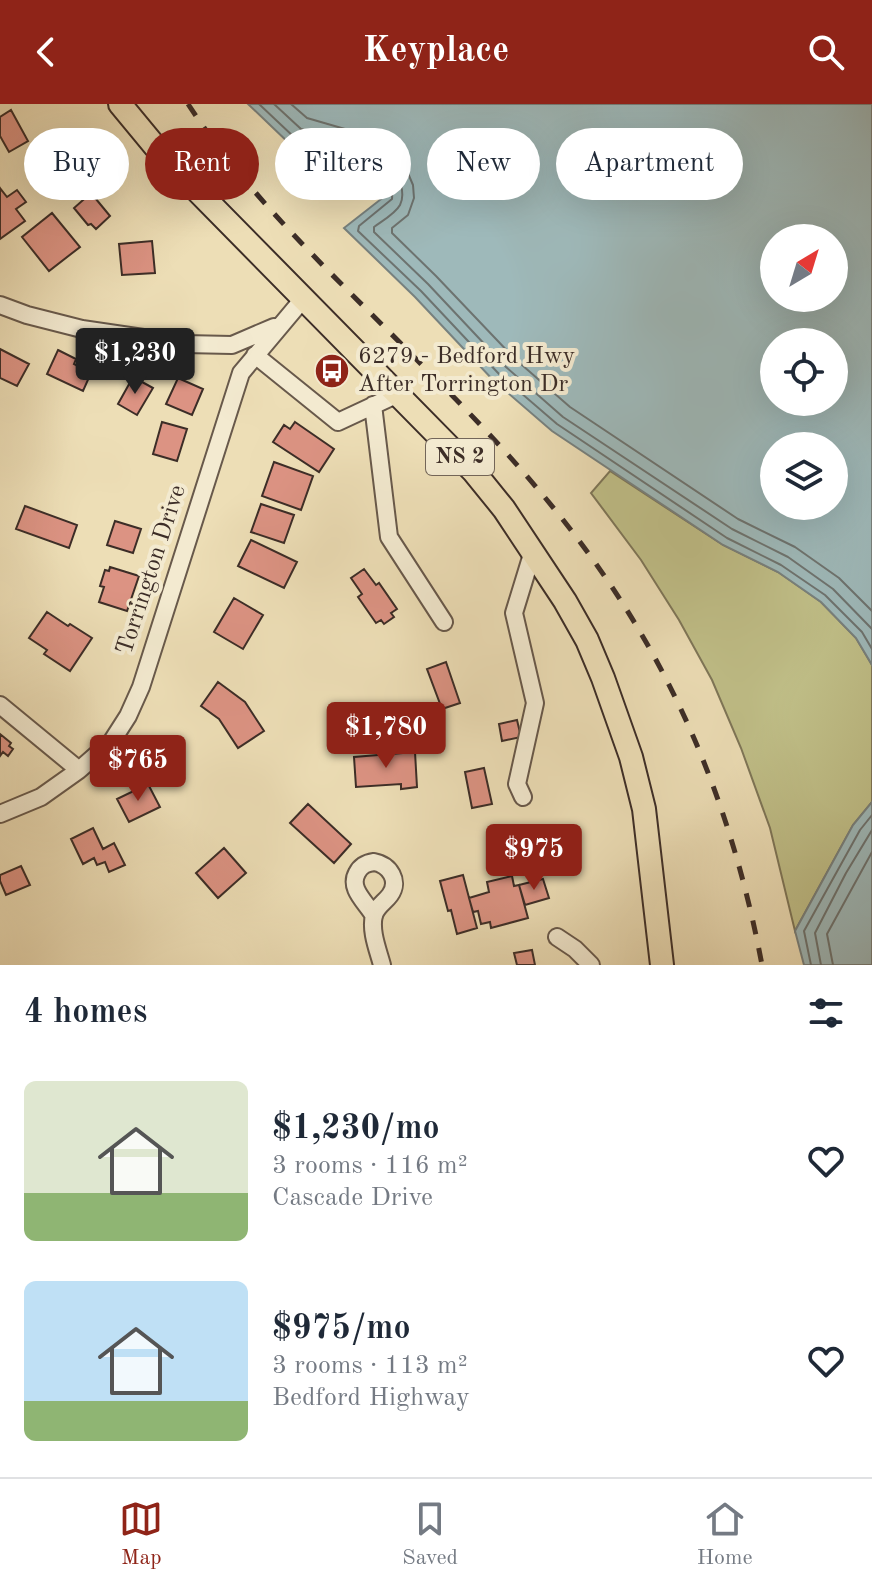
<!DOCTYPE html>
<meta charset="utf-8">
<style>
:root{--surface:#fff;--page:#f2f2f3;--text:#1f2937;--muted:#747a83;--line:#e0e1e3;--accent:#8f2418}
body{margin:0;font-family:"Old Standard TT",serif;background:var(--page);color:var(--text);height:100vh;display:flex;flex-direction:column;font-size:30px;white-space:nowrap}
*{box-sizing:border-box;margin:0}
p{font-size:26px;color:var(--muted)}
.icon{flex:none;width:44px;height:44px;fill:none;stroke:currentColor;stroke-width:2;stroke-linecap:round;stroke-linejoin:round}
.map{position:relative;height:861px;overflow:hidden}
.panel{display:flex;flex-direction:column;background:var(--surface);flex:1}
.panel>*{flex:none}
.top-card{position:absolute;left:24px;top:24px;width:824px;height:72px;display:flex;gap:16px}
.needle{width:52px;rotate:38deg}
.tools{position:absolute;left:760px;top:120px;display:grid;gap:16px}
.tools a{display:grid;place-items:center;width:88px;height:88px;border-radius:50%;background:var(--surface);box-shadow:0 8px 32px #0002;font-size:40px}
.price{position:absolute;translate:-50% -68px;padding:0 18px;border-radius:8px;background:var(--accent);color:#fff;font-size:26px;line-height:52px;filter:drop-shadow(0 2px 4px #0008)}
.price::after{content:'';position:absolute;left:50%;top:48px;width:24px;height:18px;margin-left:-12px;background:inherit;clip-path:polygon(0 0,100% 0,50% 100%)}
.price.active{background:#222;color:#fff}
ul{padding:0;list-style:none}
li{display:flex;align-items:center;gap:24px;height:200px;padding:0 24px}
li span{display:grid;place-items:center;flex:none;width:224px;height:160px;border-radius:12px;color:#555}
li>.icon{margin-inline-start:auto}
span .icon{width:96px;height:96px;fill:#fffc;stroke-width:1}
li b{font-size:34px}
h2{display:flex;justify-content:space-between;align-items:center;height:96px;padding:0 24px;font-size:34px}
.tag{padding:0 28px;border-radius:36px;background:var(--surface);box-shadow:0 8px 32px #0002;font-size:28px;line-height:72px}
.tag.active{background:var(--accent);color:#fff}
header{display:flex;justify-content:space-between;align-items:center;height:104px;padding:0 24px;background:var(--accent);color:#fff;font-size:36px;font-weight:700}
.dock{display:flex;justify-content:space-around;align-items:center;height:112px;border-top:2px solid var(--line);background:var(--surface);font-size:22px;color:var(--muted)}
.dock a{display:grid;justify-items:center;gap:4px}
.dock .active{color:var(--accent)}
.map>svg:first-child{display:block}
.green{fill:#c0bf88;stroke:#7e7658;stroke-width:2}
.water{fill:#9eb9ba;stroke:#77817f;stroke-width:2;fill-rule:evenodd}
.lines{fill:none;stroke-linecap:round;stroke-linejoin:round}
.shore{stroke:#6d7370;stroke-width:2}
.building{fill:#dc9383;stroke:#3c2d27;stroke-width:2}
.minor-casing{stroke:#68594b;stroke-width:20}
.major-casing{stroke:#3c2d27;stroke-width:26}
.minor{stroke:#f3ead0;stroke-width:16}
.major{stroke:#eddeb6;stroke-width:22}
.rail{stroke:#3c2d27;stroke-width:5;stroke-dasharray:14 14;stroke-linecap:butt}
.labels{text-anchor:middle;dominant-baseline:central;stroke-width:8;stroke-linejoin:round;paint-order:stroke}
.shield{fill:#f3ead0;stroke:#73665a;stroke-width:2}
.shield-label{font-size:22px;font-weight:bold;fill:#3c2d27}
.poi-label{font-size:24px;fill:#3c2d27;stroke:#f3ead0;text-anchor:start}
.street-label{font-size:24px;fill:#3c2d27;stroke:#f3ead0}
</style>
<header><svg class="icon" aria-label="back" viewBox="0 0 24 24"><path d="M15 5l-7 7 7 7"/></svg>Keyplace<svg class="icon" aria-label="search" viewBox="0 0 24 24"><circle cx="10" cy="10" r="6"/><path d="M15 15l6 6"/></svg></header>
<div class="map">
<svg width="872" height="861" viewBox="0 0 872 861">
<rect width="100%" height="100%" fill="#eddeb6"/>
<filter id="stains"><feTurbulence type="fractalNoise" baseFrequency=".0025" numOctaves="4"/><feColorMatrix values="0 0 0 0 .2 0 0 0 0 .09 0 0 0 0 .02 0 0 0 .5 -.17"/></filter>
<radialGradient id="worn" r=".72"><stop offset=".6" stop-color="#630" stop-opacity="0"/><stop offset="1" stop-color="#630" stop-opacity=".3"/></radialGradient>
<path class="green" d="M610 367 723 441 778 468 821 498 856 534 872 561V698L853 721 795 827 770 724 741 644 712 576 679 516 641 456 591 389Z"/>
<path class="water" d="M248 0H872V561L856 534 821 498 778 468 723 441 552 327 493 276 415 193 344 124 385 92 375 64 291 41ZM774 134H834V194H774ZM774 238H834V298H774ZM774 342H834V402H774Z
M872 698V861H804L795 827 853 721Z"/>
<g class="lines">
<path class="shore" d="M259 0 295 34 376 56C386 63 393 83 392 95L359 122 358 127 421 187 499 270 557 320 727 434 781 461 825 491 862 528 872 545
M274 0 301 25 380 47C392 54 408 86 400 101 395 110 382 117 374 123V128L428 180 506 263 563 313 732 425 788 453 833 485 872 525
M291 0 307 14 383 36 398 46 413 81 414 94 408 111 392 124V129L436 172 514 254 570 303 738 415 795 443 839 474 872 507
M811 861 804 827 860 726 872 711
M821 861 815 829 846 769 872 726
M833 861 827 830 872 748"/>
</g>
<path class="building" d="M11 6 28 37 9 48 0 32V13Z
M58 48 80 73 62 89 40 64Z
M0 84 7 93 17 86 26 98 16 105 25 117 0 135Z
M91 89 110 112 96 125 91 120 88 121 74 104Z
M52 109 80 143 49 167 22 133Z
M152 137 155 169 122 171 119 140Z
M0 245 29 260 17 282 0 274Z
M58 246 76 255 74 260 91 269 83 287 47 270Z
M133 273 153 284 137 311 118 300Z
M178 274 203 285 192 311 166 300Z
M162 318 187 325 177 357 153 350Z
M295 318 334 345 319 368 273 338 284 321 290 325Z
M274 358 313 372 301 406 262 392Z
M261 400 294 411 284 439 251 428Z
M25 402 77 421 69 444 16 425Z
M115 417 141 425 133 449 107 441Z
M251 436 297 458 284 484 238 462Z
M110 463 139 472 127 507 99 498 104 483 100 482 105 466 109 467Z
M364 465 376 481 379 479 397 505 391 509 394 513 384 520 381 516 376 519 358 493 362 490 351 474Z
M234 494 263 511 243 545 214 528Z
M47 508 68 522 70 520 92 534 70 567 44 550 47 546 29 534Z
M446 558 460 599 442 605 427 565Z
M218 578 245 598 264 627 238 644 219 615 201 602Z
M517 616 521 633 502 637 499 620Z
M0 630 11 639 9 642 13 645 8 652 3 648 0 652Z
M415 648 417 683 401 685V680L356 683 354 653Z
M484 664 492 700 472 704 465 668Z
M148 680 160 703 129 718 117 695Z
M308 700 351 740 334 759 290 719Z
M93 724 103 745 114 739 125 761 109 768 105 758 97 761 94 754 83 760 71 735Z
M224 744 246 769 218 794 196 769Z
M21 762 30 781 6 791 0 777V771Z
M463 771 477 824 457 830 451 806 448 807 440 777Z
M512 772 514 782 519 781 528 814 491 824 490 818 481 820 478 807 473 808 469 794 489 788 487 778Z
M543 775 549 794 525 801 519 781Z
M532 846 535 861H517L514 849Z"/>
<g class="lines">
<g class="minor-casing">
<path id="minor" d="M0 201 27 211 82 225 184 240 232 241 274 223
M255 251 338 318 398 290
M373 301 389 433 444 518
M0 601 79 666
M523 693 517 680 535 599 514 509 533 447
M0 710 41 693 79 666 112 637 128 612 141 583 241 269 303 195
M374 812C367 799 348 785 357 769 361 761 367 759 374 758 390 761 400 777 390 791 385 798 377 802 374 811 370 827 378 846 382 861
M557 833 575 845 591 861"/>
</g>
<g class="major-casing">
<path id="major" d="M120 0 163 52 474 368 504 405 565 497 587 536 603 574 631 653 644 705 662 861"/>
</g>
<use href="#minor" class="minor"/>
<use href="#major" class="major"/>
<path class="rail" d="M188 0C252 98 341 178 422 261 479 318 535 377 583 442 677 568 733 707 762 861"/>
</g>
<defs>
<g id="bus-disc" transform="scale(1.8)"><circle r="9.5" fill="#8f2418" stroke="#f3ead0"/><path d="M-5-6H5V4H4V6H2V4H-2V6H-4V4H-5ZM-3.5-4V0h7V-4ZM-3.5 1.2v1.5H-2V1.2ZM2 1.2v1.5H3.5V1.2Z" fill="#fff"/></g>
</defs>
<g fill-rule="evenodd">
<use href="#bus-disc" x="332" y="267"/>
</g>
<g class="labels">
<rect class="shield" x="426" y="335" width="68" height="36" rx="6"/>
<g class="shield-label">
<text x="460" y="353">NS 2</text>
</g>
<g class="poi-label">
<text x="358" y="253">6279 - Bedford Hwy<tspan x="358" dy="28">After Torrington Dr</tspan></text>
</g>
<g class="street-label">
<text transform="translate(152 466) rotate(-72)">Torrington Drive</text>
</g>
</g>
<rect width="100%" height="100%" filter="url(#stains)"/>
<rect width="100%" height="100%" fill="url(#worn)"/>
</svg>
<div class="tools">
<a><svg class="needle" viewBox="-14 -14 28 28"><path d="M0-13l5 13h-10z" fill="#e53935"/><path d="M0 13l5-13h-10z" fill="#747a83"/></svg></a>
<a><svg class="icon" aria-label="locate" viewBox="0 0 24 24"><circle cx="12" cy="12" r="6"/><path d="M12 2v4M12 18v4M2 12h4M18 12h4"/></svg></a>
<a><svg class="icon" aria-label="layers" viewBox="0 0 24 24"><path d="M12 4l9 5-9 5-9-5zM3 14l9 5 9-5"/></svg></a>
</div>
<b class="price active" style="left:135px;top:292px">$1,230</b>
<b class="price" style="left:386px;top:666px">$1,780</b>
<b class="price" style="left:138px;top:699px">$765</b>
<b class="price" style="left:534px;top:788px">$975</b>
<div class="top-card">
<a class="tag">Buy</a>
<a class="tag active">Rent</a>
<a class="tag">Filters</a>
<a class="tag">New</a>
<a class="tag">Apartment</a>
</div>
</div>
<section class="panel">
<h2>4 homes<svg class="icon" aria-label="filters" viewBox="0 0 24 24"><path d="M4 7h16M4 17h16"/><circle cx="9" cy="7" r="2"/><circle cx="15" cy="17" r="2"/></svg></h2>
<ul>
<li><span style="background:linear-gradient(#dfe7d0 70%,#8fb573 0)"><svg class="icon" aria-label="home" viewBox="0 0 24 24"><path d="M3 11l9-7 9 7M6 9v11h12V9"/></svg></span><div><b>$1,230/mo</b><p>3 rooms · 116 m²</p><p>Cascade Drive</p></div><svg class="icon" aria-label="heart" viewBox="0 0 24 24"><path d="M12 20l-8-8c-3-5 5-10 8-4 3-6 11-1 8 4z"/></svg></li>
<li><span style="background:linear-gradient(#bfe0f5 75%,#8fb573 0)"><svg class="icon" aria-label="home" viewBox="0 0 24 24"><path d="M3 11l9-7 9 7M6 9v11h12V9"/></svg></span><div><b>$975/mo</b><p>3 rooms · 113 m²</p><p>Bedford Highway</p></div><svg class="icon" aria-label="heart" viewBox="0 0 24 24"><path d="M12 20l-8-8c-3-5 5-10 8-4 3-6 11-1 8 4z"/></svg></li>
</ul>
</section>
<nav class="dock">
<a class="active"><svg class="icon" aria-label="map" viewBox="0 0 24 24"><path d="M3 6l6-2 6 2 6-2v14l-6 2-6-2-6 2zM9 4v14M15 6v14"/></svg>Map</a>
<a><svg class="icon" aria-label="saved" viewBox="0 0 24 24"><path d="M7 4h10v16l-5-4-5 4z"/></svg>Saved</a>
<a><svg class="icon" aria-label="home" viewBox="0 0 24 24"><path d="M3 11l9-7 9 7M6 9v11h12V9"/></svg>Home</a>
</nav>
